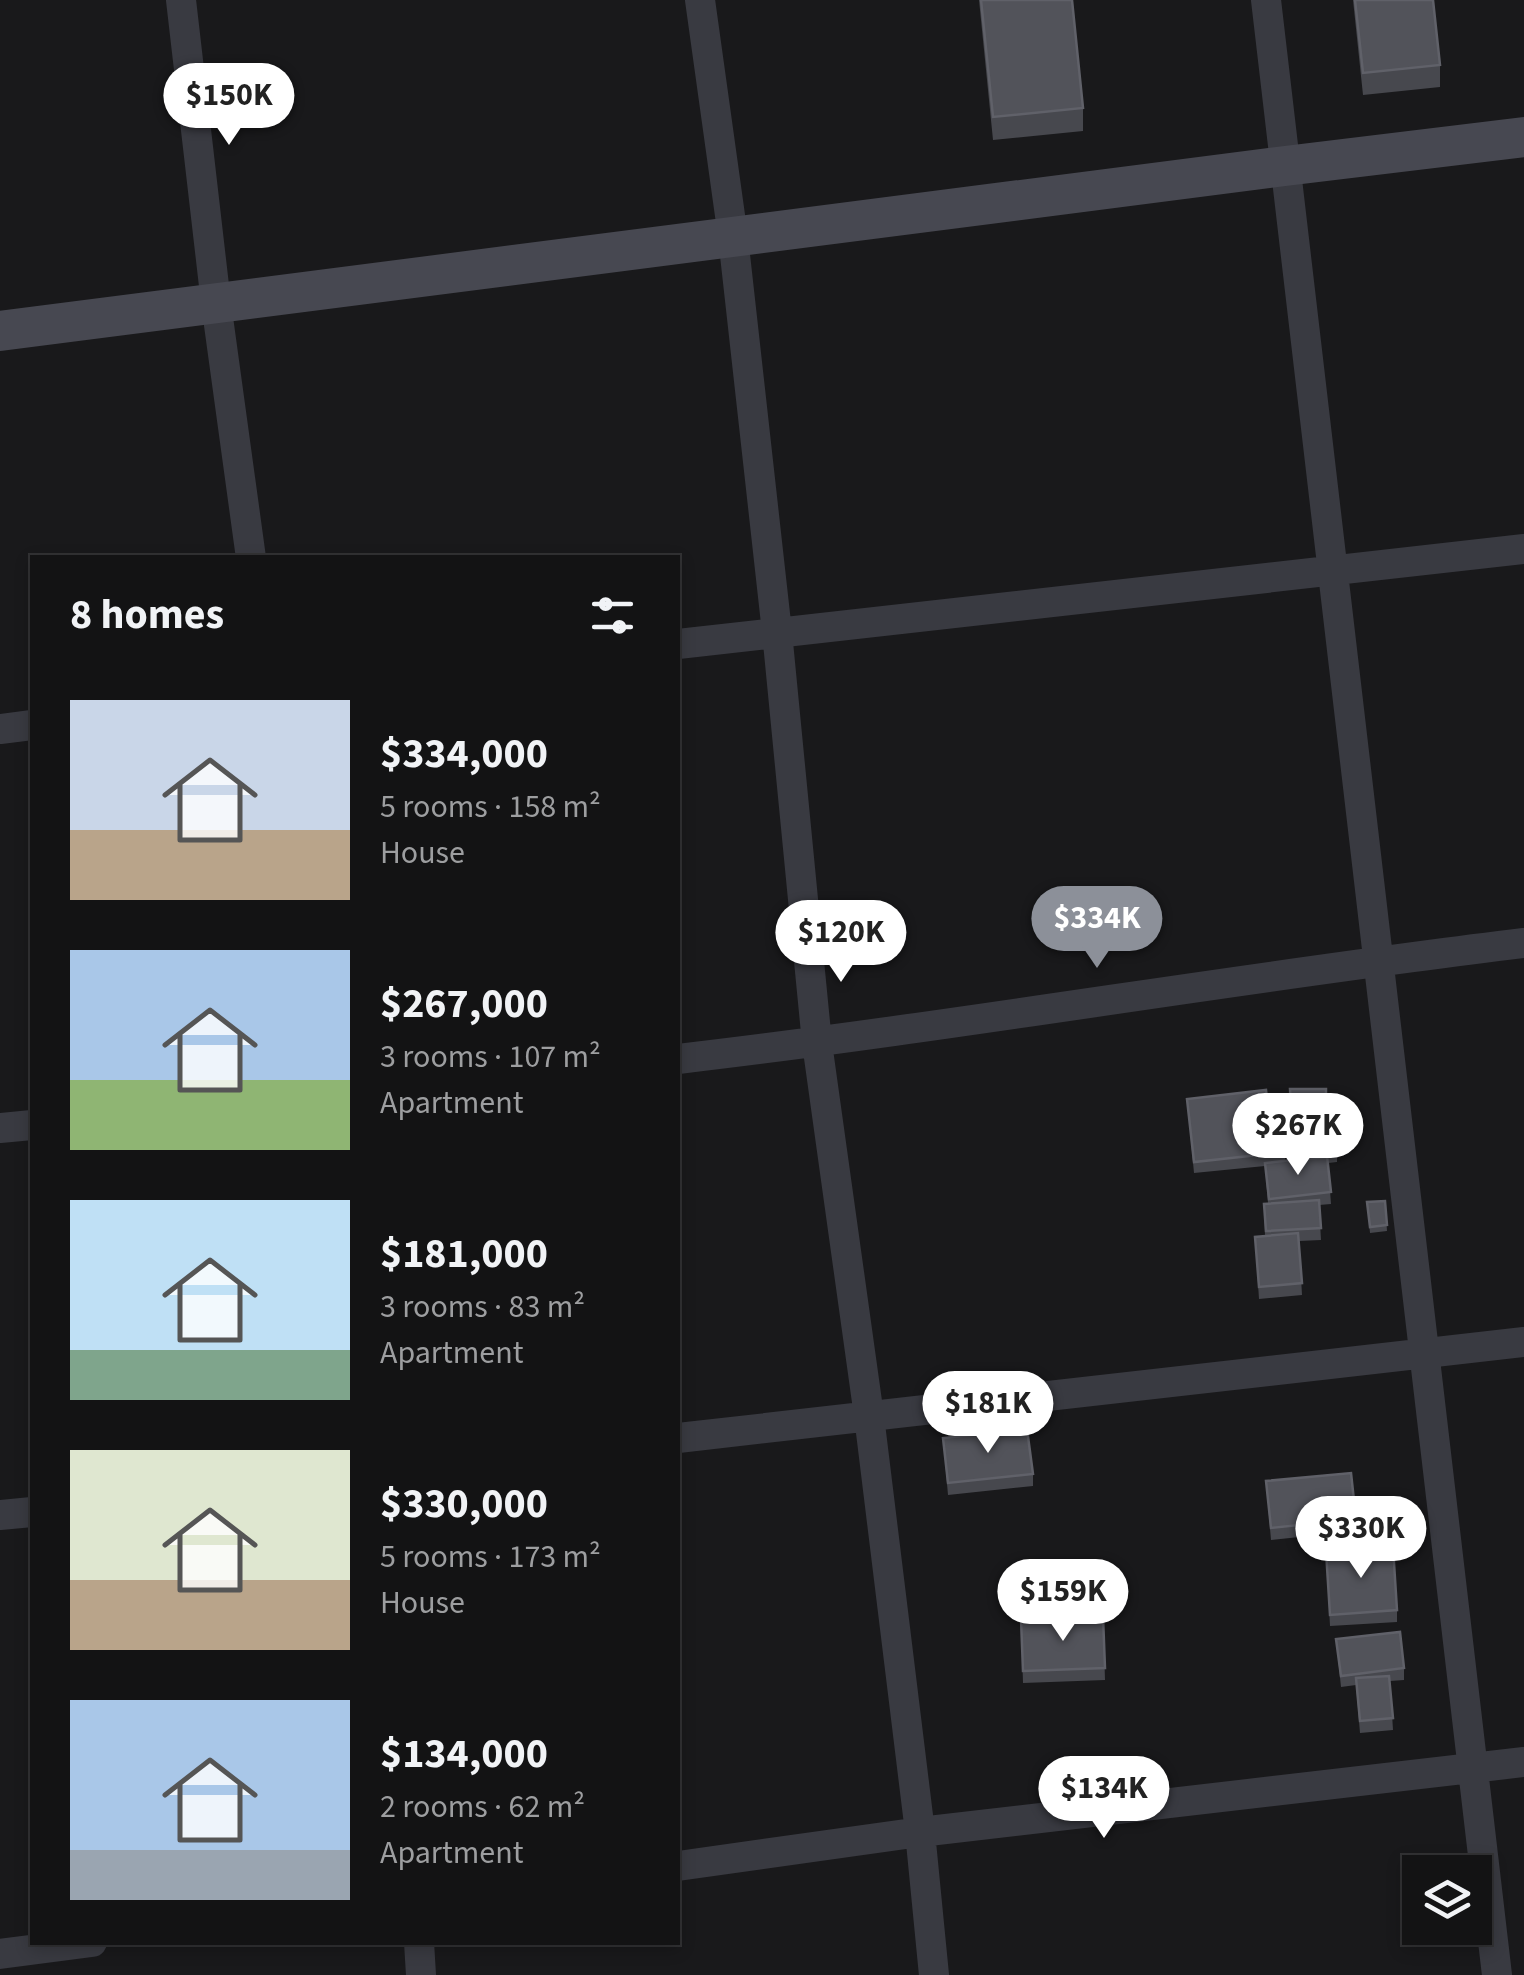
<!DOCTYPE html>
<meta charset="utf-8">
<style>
:root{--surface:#131314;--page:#202022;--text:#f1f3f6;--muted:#9d9ea0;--line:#323234;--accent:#8c9099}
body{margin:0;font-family:"Source Sans 3",sans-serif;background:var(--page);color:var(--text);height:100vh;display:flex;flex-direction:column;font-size:38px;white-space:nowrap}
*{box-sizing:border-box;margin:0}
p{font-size:32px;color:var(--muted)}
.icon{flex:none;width:55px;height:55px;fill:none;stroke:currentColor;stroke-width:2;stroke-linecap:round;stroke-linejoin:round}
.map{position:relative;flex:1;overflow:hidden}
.drawer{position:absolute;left:30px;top:555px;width:650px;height:1390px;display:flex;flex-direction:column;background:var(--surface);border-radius:0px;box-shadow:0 5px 15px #0003,0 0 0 2px var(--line)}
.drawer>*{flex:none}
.fabs{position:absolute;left:1402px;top:1855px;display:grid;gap:20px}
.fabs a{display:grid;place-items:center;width:90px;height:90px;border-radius:0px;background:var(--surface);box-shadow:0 5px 15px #0003,0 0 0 2px var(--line);font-size:50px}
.price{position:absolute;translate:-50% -85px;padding:0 22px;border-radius:35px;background:#fff;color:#222;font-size:32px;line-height:65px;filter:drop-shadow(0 2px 5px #0008)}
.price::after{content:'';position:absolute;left:50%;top:60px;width:30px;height:22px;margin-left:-15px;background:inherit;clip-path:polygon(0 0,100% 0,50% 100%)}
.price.on{background:var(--accent);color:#fff}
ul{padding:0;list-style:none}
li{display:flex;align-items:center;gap:30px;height:250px;padding:0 40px}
li span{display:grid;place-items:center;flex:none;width:280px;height:200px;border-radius:0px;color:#555}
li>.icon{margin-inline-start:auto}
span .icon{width:120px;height:120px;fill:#fffc;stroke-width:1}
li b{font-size:42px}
h2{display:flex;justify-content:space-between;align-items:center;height:120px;padding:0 40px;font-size:42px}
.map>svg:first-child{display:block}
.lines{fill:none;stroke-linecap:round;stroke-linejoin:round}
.street{stroke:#393a41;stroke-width:30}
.secondary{stroke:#474851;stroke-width:40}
.wall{fill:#47484e}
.building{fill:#52535a;stroke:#606169;stroke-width:2.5}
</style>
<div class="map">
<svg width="1524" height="1975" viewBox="0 0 1524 1975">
<rect width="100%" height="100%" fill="#19191b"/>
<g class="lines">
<path class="street" d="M181 0 216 303 251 558
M700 0 733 237 777 632 817 1043 869 1416 920 1832 934 1975
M1266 0 1497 1975
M678 644 1524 549
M0 729 32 725
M678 1059C960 1026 1241 977 1524 943
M0 1128 32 1125
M678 1438 1524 1342
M0 1515 32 1512
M678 1866 920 1832 1524 1762
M419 1942 421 1975
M0 1954 92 1942"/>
<path class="secondary" d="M0 331 1285 166 1524 137"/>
</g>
<path class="wall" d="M979 0H1072L1083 108V131L993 140Z
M1353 0H1433L1440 65V87L1363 95Z
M1290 1089H1326V1113L1291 1114Z
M1187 1099 1269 1116 1285 1152V1161L1337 1156V1162L1328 1163 1331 1204 1319 1205 1321 1240 1299 1241 1302 1295 1259 1299 1255 1237 1265 1236 1264 1204 1268 1203 1265 1166 1194 1173Z
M1385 1201 1387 1231 1370 1233 1367 1202Z
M943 1438 1033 1474V1486L948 1495Z
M1266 1481 1356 1519V1531L1271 1540Z
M1326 1551 1397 1610V1622L1330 1626Z
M1103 1616 1105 1680 1023 1683 1021 1619Z
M1336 1639 1404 1668V1680L1390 1681 1393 1730 1360 1733 1356 1685 1341 1687Z"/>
<path class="building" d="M981 0H1072L1083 108 993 117Z
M1355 0H1433L1440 65 1363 73Z
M1290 1089H1326V1107L1291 1108Z
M1266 1090 1269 1116 1281 1115 1285 1152 1194 1162 1187 1099Z
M1334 1127 1337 1156 1294 1160 1291 1131Z
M1327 1156 1331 1192 1269 1199 1265 1163Z
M1319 1200 1321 1228 1266 1231 1264 1204Z
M1385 1201 1387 1225 1370 1227 1367 1202Z
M1298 1233 1302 1283 1259 1287 1255 1237Z
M1027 1429 1033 1474 948 1483 943 1438Z
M1351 1473 1356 1519 1271 1528 1266 1481Z
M1393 1547 1397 1610 1330 1615 1326 1551Z
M1103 1616 1105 1668 1023 1671 1021 1619Z
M1400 1632 1404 1668 1341 1676 1336 1639Z
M1389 1676 1393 1718 1360 1721 1356 1678Z"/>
</svg>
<div class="fabs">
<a><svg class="icon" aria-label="layers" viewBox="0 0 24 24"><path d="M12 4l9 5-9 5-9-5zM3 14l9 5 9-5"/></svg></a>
</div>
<b class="price" style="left:229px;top:148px">$150K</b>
<b class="price on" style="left:1097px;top:971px">$334K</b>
<b class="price" style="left:841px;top:985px">$120K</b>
<b class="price" style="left:1298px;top:1178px">$267K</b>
<b class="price" style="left:988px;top:1456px">$181K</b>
<b class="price" style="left:1361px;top:1581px">$330K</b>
<b class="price" style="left:1063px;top:1644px">$159K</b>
<b class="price" style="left:1104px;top:1841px">$134K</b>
<section class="drawer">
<h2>8 homes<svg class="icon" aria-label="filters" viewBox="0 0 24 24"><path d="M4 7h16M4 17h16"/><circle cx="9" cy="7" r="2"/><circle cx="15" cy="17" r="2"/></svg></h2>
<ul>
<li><span style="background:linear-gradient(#c9d6e8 65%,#b9a48a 0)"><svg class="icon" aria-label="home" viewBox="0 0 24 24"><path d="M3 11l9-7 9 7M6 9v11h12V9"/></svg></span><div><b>$334,000</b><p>5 rooms · 158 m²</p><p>House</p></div></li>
<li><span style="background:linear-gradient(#a9c7e8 65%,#8fb573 0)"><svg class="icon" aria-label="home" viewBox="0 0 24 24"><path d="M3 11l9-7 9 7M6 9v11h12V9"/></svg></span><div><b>$267,000</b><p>3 rooms · 107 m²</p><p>Apartment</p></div></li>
<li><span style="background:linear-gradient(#bfe0f5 75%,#7fa58c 0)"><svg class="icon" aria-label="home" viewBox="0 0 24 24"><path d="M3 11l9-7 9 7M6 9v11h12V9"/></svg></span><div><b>$181,000</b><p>3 rooms · 83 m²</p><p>Apartment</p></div></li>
<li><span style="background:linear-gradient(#dfe7d0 65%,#b9a48a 0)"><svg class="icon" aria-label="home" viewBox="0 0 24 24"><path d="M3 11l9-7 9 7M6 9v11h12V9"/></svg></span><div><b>$330,000</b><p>5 rooms · 173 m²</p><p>House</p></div></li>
<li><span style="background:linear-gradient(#a9c7e8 75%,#9aa5b1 0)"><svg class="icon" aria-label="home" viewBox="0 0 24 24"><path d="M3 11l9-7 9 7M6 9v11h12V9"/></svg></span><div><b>$134,000</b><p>2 rooms · 62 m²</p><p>Apartment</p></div></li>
</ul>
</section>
</div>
